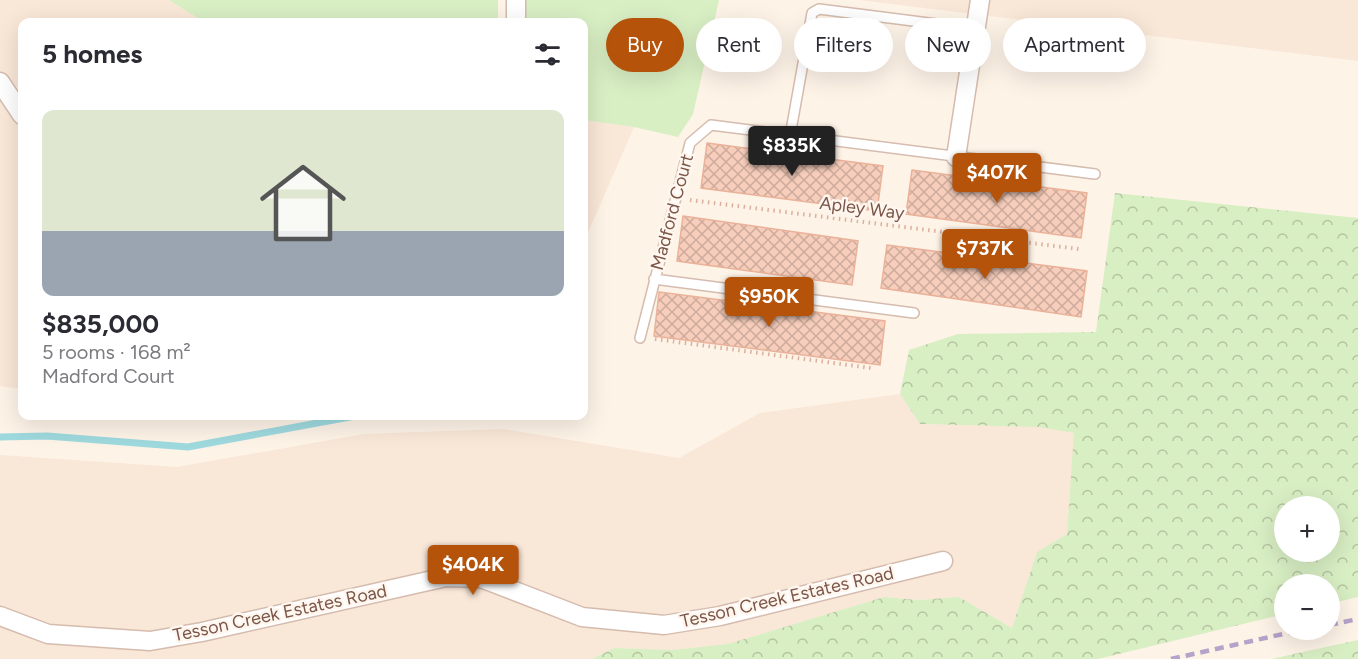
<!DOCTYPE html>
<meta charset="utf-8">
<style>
:root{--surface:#fff;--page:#f7f7f7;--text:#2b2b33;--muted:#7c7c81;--line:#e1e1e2;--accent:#b45309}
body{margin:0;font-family:Figtree,sans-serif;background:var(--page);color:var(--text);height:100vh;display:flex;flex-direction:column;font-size:22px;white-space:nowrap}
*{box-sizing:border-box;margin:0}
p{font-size:20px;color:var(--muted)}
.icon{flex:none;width:33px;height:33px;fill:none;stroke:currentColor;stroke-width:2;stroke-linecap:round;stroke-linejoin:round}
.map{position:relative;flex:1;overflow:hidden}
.side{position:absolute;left:18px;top:18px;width:570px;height:402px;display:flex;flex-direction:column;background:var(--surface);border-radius:12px;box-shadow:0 6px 24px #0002}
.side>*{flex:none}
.hud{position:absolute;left:606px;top:18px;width:570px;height:54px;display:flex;gap:12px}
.tools{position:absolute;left:1274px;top:496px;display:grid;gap:12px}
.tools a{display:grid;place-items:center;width:66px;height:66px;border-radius:50%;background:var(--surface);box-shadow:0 6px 24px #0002;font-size:30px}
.price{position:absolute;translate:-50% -51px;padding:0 14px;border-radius:6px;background:var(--accent);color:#fff;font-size:20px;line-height:39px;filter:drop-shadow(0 2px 3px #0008)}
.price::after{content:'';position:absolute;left:50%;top:36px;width:18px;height:14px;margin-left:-9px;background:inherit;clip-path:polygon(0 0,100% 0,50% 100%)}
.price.selected{background:#222;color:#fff}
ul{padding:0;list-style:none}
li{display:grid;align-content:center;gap:12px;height:318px;padding:0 24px}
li+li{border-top:2px solid var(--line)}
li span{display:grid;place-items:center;height:186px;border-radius:12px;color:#555}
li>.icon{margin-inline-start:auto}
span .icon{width:108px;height:108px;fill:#fffc;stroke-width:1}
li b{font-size:26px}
h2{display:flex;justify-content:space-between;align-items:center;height:72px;padding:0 24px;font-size:26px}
.chip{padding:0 21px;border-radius:27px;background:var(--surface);box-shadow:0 6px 24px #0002;font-size:21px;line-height:54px}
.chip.selected{background:var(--accent);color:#fff}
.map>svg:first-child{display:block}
.residential{fill:#f9e7d7}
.grass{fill:#d8eec3}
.forest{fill:url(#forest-crowns);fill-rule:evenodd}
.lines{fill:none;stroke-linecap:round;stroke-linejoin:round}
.stream{stroke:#9ed9de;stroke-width:7}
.building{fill:url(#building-cross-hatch);stroke:#ebb29a;stroke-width:1.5}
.lane-casing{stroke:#d5bcae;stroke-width:12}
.street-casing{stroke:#d5bcae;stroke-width:21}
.path{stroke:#dcb09e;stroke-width:4;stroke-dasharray:1.5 4.5;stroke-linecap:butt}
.lane{stroke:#fff;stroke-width:9}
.street{stroke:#fff;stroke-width:18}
.rail{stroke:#b5a3ca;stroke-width:4.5;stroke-dasharray:9 6;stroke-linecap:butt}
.labels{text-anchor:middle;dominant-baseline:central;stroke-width:5;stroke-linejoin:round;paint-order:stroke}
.street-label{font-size:18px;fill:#7c5648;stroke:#fff7ef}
</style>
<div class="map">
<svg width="1358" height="659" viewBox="0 0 1358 659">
<defs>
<pattern id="forest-crowns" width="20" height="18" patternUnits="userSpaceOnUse" patternTransform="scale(1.5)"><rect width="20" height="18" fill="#d8eec3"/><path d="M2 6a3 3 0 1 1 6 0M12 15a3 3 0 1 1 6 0" fill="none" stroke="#b4c4a0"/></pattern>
<pattern id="building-cross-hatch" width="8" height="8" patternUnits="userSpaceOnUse" patternTransform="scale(1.5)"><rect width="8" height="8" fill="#f7cebc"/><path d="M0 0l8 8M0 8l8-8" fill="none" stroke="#cdaa9b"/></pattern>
</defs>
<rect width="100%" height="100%" fill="#fef3e7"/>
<path class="residential" d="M0 0H169L204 22H22V389L0 386Z
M859 0H1358V61Z
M584 120 634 127 584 242Z
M900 394 920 424 1038 427 1075 433 1067 534 1037 552 1012 628 959 597 918 600 884 597 728 644 672 650 614 648 592 659H0V455L177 467 364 434 503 429 679 458 760 413Z"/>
<path class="grass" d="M169 0H498V22H204Z
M526 0H719L693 114 678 137 634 127 584 120V22H526Z"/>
<path class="forest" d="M1115 193 1358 218V597L1329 604V585H1284V614L1098 659H592L614 648 672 650 728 644 884 597 918 600 959 597 1012 628 1037 552 1067 534 1074 433 1038 427 920 424 900 394 909 350 958 334 1096 332ZM1284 507H1329V552H1284Z
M1358 640V659H1271Z"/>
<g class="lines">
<path class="stream" d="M0 437 47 436 188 447 355 416"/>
</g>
<path class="building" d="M707 143 883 166 877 211 701 188Z
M912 170 1087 193 1081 238 906 214Z
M683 216 858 241 852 285 677 261Z
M887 245 1087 271 1081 317 881 288Z
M659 292 885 321 880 365 654 336Z"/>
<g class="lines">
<g class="lane-casing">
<path id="lane" d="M790 136 812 13 819 9 976 29
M654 279 914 313
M640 338 690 143 711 125 1095 174"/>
</g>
<g class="street-casing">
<path id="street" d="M516 22V0
M0 82 22 115
M956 157 980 0
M0 616 48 634 150 641 202 632 446 577 481 578 582 617 664 625 720 616 943 561"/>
</g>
<path class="path" d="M690 200 1079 249
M655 339 871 368"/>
<use href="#lane" class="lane"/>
<use href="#street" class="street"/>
<path class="rail" d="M1329 625 1358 619
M1171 659 1301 630"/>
</g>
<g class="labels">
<g class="street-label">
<text transform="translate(862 208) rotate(7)">Apley Way</text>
<text transform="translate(672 212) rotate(-75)">Madford Court</text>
<text transform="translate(787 597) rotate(-13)">Tesson Creek Estates Road</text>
<text transform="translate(280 613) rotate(-12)">Tesson Creek Estates Road</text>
</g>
</g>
</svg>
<div class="tools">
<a>+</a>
<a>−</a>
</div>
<b class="price selected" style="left:792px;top:177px">$835K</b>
<b class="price" style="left:997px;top:204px">$407K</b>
<b class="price" style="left:985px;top:280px">$737K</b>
<b class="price" style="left:769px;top:328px">$950K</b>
<b class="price" style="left:473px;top:596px">$404K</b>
<div class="hud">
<a class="chip selected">Buy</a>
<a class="chip">Rent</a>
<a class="chip">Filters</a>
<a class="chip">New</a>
<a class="chip">Apartment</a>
</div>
<section class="side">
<h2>5 homes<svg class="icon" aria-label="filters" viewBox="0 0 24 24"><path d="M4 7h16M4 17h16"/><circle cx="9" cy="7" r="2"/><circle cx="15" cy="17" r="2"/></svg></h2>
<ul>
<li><span style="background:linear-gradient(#dfe7d0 65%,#9aa5b1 0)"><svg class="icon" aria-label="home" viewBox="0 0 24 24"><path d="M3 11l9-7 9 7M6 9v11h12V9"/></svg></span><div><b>$835,000</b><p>5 rooms · 168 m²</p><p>Madford Court</p></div></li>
</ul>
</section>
</div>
